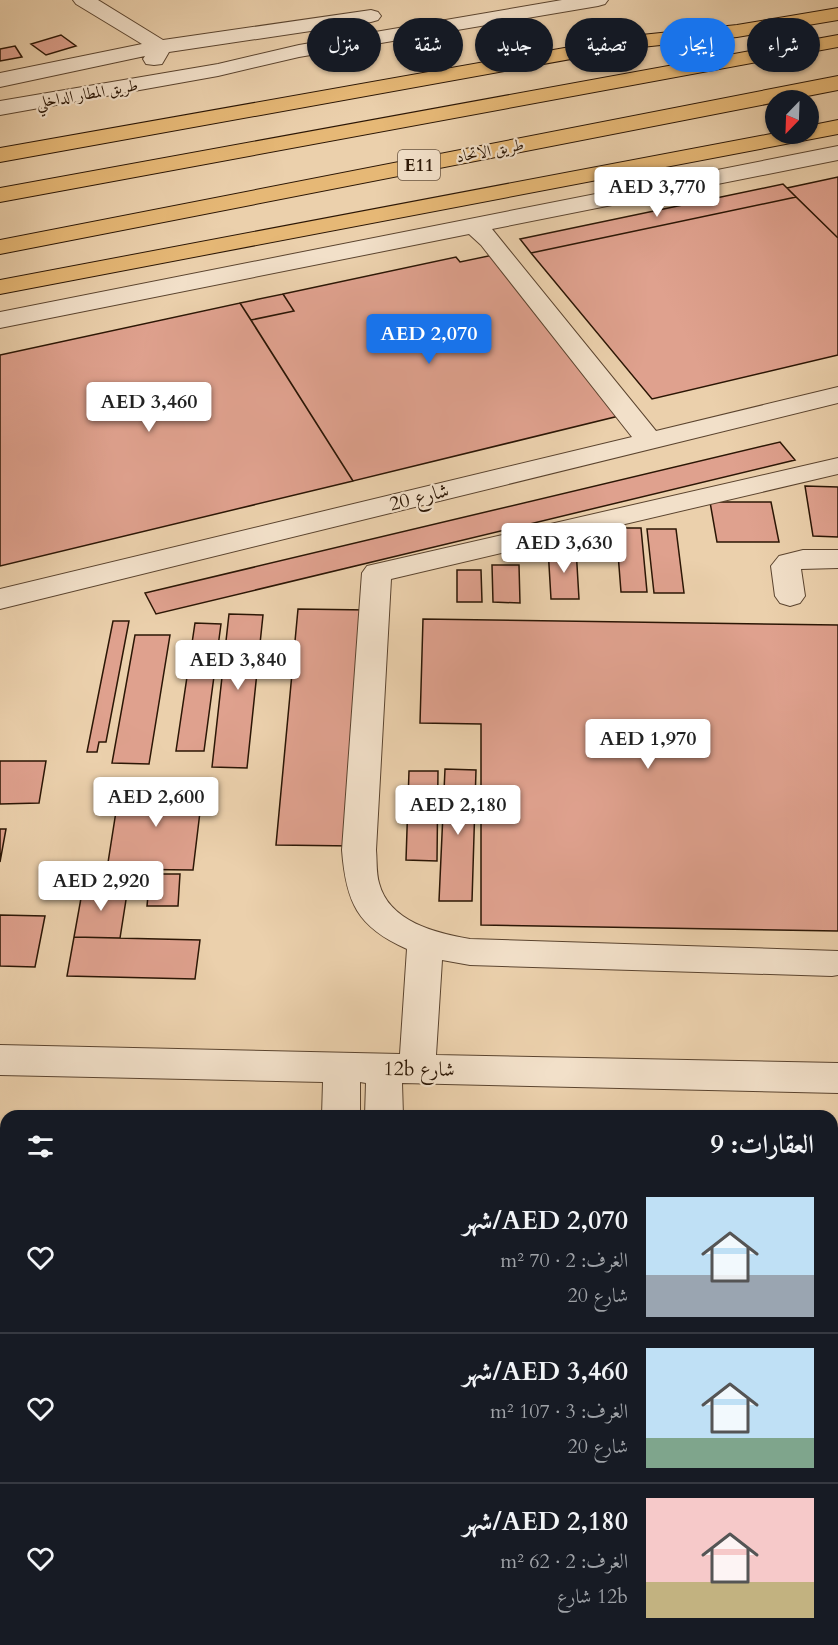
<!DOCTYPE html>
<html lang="ar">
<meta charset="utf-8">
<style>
:root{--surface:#171b24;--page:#20242c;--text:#f1f3f6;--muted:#9ea1a6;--line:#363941;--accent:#1a73e8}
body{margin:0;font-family:Cardo,Amiri,serif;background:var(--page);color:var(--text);direction:rtl;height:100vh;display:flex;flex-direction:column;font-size:22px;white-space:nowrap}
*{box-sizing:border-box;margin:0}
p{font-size:20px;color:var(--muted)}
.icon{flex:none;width:33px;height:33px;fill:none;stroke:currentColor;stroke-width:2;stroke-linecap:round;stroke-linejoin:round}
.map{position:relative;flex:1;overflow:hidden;direction:ltr}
.panel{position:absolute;left:0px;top:1110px;width:838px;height:536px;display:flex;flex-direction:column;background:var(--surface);border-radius:18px 18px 0 0;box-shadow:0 2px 4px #0004;direction:rtl}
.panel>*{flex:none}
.hud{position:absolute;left:18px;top:18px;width:802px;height:54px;direction:rtl;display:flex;gap:12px}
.needle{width:39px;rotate:203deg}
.controls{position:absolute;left:765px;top:90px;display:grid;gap:12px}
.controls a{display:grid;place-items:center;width:54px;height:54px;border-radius:50%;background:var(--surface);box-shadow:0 2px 4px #0004;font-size:30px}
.price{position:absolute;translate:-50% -51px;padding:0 14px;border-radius:6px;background:#fff;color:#222;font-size:20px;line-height:39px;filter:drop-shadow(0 2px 3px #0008)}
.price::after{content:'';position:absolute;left:50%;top:36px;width:18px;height:14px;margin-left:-9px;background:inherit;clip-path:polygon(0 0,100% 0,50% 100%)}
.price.current{background:var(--accent);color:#fff}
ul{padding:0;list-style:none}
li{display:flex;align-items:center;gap:18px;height:150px;padding:0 24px}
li+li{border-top:2px solid var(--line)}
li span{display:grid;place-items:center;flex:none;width:168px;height:120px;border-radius:0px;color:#555}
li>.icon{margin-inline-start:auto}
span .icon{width:72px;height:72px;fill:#fffc;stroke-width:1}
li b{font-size:26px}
h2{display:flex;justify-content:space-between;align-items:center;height:72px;padding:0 24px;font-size:26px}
.pill{padding:0 21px;border-radius:27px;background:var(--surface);box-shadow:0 2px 4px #0004;font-size:21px;line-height:54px}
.pill.current{background:var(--accent);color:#fff}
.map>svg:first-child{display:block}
.building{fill:#dfa18e;stroke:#2b1605;stroke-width:1.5}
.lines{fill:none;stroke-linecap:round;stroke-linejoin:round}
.minor-casing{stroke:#5b442f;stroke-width:2}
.major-casing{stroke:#2b1605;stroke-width:2}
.highway-casing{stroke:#2b1605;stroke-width:2}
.minor{fill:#f2e0c9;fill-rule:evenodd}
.major{fill:#e6b876;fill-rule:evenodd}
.highway{fill:#e6b876;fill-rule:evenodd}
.labels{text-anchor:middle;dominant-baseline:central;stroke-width:4.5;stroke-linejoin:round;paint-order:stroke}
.far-street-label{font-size:16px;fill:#2b1605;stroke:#f2e0c9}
.shield{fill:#f2e0c9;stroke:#675340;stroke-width:1.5}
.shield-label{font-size:18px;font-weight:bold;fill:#2b1605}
.street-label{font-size:20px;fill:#2b1605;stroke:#f2e0c9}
</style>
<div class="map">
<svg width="838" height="1645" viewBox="0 0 838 1645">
<rect width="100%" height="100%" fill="#ebd0ac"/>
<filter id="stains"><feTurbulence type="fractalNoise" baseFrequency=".00333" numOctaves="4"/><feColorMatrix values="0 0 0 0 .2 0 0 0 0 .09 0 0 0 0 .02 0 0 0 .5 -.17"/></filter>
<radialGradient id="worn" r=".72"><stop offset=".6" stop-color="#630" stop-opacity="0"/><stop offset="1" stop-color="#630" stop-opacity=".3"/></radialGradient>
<path class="building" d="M61 35 76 46 46 55 31 44Z
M15 46 22 57 0 61V49Z
M838 177V238L787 188Z
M783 184 796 197 531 253 520 239Z
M796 197 838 238V355L652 399 531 253Z
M493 255 623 415 353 481 251 320 294 311 283 294 456 257 460 262Z
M283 294 294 311 251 320 240 303Z
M240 303 353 481 0 566V355Z
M780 442 795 460 156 614 145 593Z
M805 486 838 487V537L813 536Z
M710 502H771L779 542H717Z
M616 528H641L647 592H621Z
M647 529H676L684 593H654Z
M548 548H576L579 599H551Z
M492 565H519L520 603 493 602Z
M457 570H481L482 602H457Z
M298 609 368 610 354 846 276 845Z
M229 614 263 615 247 768 212 767Z
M423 619 838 625V931L481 925V724L420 723Z
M113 621H129L106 742H99L97 752H87Z
M195 623 221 624 204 751H176Z
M135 635H170L149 764 112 763Z
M0 761H46L39 803 0 804Z
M445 769 476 770 472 901H439Z
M409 771H438L437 861 406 860Z
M120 786 203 787 193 870 107 869Z
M0 829H6L0 862Z
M150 874H180L178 906H147Z
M83 887H128L120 938 74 937Z
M0 915 45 916 35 967 0 966Z
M74 937 200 940 195 979 67 976Z
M832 1174H838V1645H705V1640H832Z
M6 1302V1551H0V1334Z
M0 1606H6V1640H232L231 1645H0Z
M406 1640H659L660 1645H405Z"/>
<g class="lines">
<g class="minor-casing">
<path id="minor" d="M73 0H98L163 40 371 10 378 12 381 16 378 20 371 22 169 52 162 64 154 65 146 64 143 59 145 56 0 87V73L142 44 76 4Z
M562 0H608L605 4 598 6 299 57 218 76 0 115V101L218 64 299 45Z
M838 146V160L492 229 656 431 838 387V403L0 609V589L632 437 481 245 469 234 0 328V312Z
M838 458V474L391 579 376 850C377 861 376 872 379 883 389 922 436 933 470 939L838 951V975L832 976 470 965 442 960 436 1055 838 1063V1093L402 1083 403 1116H365L366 1083 360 1082V1116H322L323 1082 0 1075V1045L400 1054 407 949C357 927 346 902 342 850L362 573 367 566Z
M803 550H838V568L801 569 805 596 800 603 790 606 780 603 775 596 771 566 779 556Z
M308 1640H354L353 1645H307Z"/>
</g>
<g class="major-casing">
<path id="major" d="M838 8V20L737 37 632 48 0 162V148L632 36 737 25Z
M838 120V134L0 294V280L776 133 808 134V126Z"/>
</g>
<g class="highway-casing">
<path id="highway" d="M838 35V47L0 202V188Z
M838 76V90L0 254V240Z"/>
</g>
<use href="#minor" class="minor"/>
<use href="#major" class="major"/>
<use href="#highway" class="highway"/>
</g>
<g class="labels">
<g class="far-street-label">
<text transform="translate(87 94) rotate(-10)">طريق المطار الداخلي</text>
<text transform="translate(490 151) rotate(-11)">طريق الاتحاد</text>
</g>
<rect class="shield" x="398" y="150" width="42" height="30" rx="4.5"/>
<g class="shield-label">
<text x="419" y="165">E11</text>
</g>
<g class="street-label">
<text transform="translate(419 497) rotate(-14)">شارع 20</text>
<text transform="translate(419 1069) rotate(1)">12b شارع</text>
</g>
</g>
<rect width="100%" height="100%" filter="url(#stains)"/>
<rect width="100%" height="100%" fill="url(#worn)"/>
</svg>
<div class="controls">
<a><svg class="needle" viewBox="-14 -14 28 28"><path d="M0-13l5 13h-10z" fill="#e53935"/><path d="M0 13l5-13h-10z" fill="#9ea1a6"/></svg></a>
</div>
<b class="price" style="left:657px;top:218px">AED 3,770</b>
<b class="price current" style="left:429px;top:365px">AED 2,070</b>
<b class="price" style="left:149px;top:433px">AED 3,460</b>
<b class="price" style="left:564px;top:574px">AED 3,630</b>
<b class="price" style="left:238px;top:691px">AED 3,840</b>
<b class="price" style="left:648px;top:770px">AED 1,970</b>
<b class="price" style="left:156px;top:828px">AED 2,600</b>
<b class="price" style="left:458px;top:836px">AED 2,180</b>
<b class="price" style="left:101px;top:912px">AED 2,920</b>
<div class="hud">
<a class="pill">شراء</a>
<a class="pill current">إيجار</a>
<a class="pill">تصفية</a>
<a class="pill">جديد</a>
<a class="pill">شقة</a>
<a class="pill">منزل</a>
</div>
<section class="panel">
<h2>العقارات: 9<svg class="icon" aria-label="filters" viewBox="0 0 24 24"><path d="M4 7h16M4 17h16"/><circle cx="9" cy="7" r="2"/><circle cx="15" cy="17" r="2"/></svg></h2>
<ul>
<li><span style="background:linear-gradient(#bfe0f5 65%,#9aa5b1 0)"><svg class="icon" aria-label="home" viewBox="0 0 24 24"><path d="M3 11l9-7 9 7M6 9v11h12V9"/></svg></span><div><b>AED 2,070/شهر</b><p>الغرف: 2 · 70 m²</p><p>شارع 20</p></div><svg class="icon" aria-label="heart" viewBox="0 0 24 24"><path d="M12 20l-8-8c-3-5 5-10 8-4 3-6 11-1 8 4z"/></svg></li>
<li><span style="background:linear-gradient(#bfe0f5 75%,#7fa58c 0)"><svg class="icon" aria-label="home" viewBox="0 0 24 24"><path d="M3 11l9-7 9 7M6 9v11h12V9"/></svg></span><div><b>AED 3,460/شهر</b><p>الغرف: 3 · 107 m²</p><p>شارع 20</p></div><svg class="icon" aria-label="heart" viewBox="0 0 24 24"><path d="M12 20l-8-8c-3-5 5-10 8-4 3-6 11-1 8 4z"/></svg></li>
<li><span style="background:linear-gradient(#f6c9c9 70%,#c2b280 0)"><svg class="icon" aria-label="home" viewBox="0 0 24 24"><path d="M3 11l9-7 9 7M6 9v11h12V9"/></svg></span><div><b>AED 2,180/شهر</b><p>الغرف: 2 · 62 m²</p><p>12b شارع</p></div><svg class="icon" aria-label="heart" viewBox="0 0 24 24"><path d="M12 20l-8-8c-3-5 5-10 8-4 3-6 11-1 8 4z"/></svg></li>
</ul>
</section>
</div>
